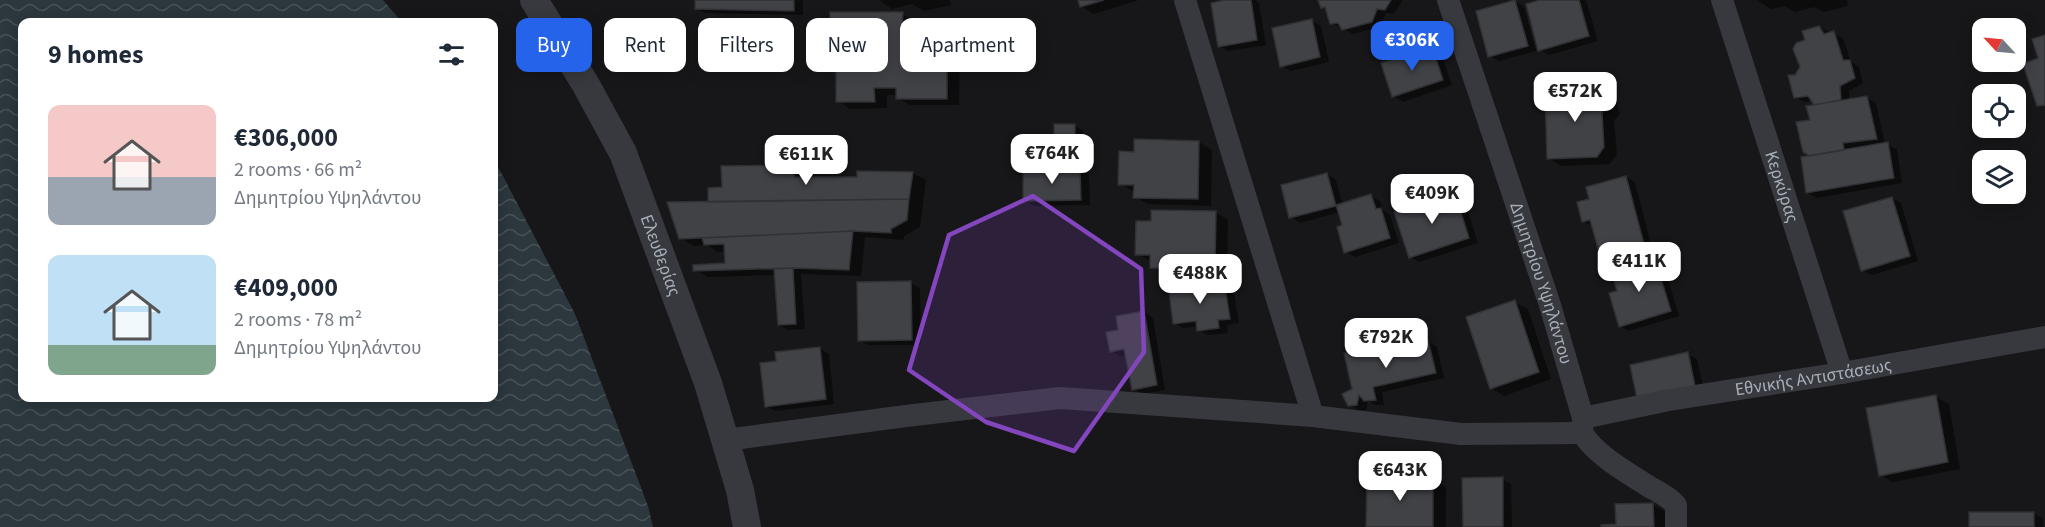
<!DOCTYPE html>
<meta charset="utf-8">
<style>
:root{--surface:#fff;--page:#f2f2f3;--text:#1f2937;--muted:#747a83;--accent:#2563eb}
body{margin:0;font-family:"Source Sans 3",sans-serif;background:var(--page);color:var(--text);height:100vh;display:flex;flex-direction:column;font-size:22px;white-space:nowrap}
*{box-sizing:border-box;margin:0}
p{font-size:20px;color:var(--muted)}
.icon{flex:none;width:33px;height:33px;fill:none;stroke:currentColor;stroke-width:2;stroke-linecap:round;stroke-linejoin:round}
.map{position:relative;flex:1;overflow:hidden}
.drawer{position:absolute;left:18px;top:18px;width:480px;height:384px;display:flex;flex-direction:column;background:var(--surface);border-radius:12px;box-shadow:0 3px 15px #0003}
.drawer>*{flex:none}
.hud{position:absolute;left:516px;top:18px;width:570px;height:54px;display:flex;gap:12px}
.needle{width:39px;rotate:296deg}
.fabs{position:absolute;left:1972px;top:18px;display:grid;gap:12px}
.fabs a{display:grid;place-items:center;width:54px;height:54px;border-radius:12px;background:var(--surface);box-shadow:0 3px 15px #0003;font-size:30px}
.price{position:absolute;translate:-50% -51px;padding:0 14px;border-radius:12px;background:#fff;color:#222;font-size:20px;line-height:39px;filter:drop-shadow(0 2px 3px #0008)}
.price::after{content:'';position:absolute;left:50%;top:36px;width:18px;height:14px;margin-left:-9px;background:inherit;clip-path:polygon(0 0,100% 0,50% 100%)}
.price.active{background:var(--accent);color:#fff}
ul{padding:0;list-style:none}
li{display:flex;align-items:center;gap:18px;height:150px;padding:0 30px}
li span{display:grid;place-items:center;flex:none;width:168px;height:120px;border-radius:12px;color:#555}
li>.icon{margin-inline-start:auto}
span .icon{width:72px;height:72px;fill:#fffc;stroke-width:1}
li b{font-size:26px}
h2{display:flex;justify-content:space-between;align-items:center;height:72px;padding:0 30px;font-size:26px}
.tag{padding:0 21px;border-radius:12px;background:var(--surface);box-shadow:0 3px 15px #0003;font-size:21px;line-height:54px}
.tag.active{background:var(--accent);color:#fff}
.map>svg:first-child{display:block}
.water{fill:url(#water-waves)}
.shadow{fill:#0007}
.building{fill:#414246;stroke:#303135;stroke-width:1.5}
.lines{fill:none;stroke-linecap:round;stroke-linejoin:round}
.minor{stroke:#37393e;stroke-width:22}
.tertiary{stroke:#37393e;stroke-width:28}
.marked{fill:#8446be;fill-opacity:0.2;stroke:#8446be;stroke-width:4.5;stroke-linejoin:round}
.labels{text-anchor:middle;dominant-baseline:central;stroke-width:6;stroke-linejoin:round;paint-order:stroke}
.street-label{font-size:18px;fill:#a8afba;stroke:#121214}
</style>
<div class="map">
<svg width="2045" height="527" viewBox="0 0 2045 527">
<defs>
<pattern id="water-waves" width="16" height="10" patternUnits="userSpaceOnUse" patternTransform="scale(1.5)"><rect width="16" height="10" fill="#2c373e"/><path d="M0 5q4-4 8 0t8 0" fill="none" stroke="#485158"/></pattern>
</defs>
<rect width="100%" height="100%" fill="#171719"/>
<path class="water" d="M0 0H383L402 22H22V398H494V159L575 314 648 506 653 527H0Z"/>
<path class="shadow" d="M696 0H803V15L705 13 696 8Z
M879 0H950L951 5 924 11 912 4 892 9Z
M1079 0H1139L1094 14 1081 6Z
M1234 0H1255L1259 3 1266 45 1228 51 1219 46Z
M1320 0H1402V1L1394 14 1386 13 1381 26 1353 34 1332 23 1327 9 1322 7Z
M1546 0H1586L1598 41 1549 55 1540 50Z
M1757 0H1847L1848 6 1824 12 1814 7 1795 12 1784 6 1771 9Z
M1515 1 1524 7 1536 51 1499 61 1490 56Z
M902 14 915 21V33H947L960 41 959 105H910L897 98V95H887V108L850 109 838 101V73L831 69Z
M1312 21 1321 26 1329 62 1291 71 1281 66Z
M1819 27 1843 38 1851 62 1859 67 1863 83 1849 91V101L1867 98 1876 103 1885 144 1897 149 1902 183 1817 198 1808 193 1814 157 1812 122 1817 106 1813 101 1804 102 1795 97 1796 76 1801 68 1807 41Z
M1432 47 1441 53 1452 85 1403 102 1393 96Z
M1599 85 1612 93 1620 114 1614 121 1617 154 1610 164 1561 166 1548 158Z
M1074 125 1083 131 1084 172 1089 175 1090 205 1034 206 1024 200V174L1015 168 1055 150Z
M1199 142 1212 150 1211 206 1148 204 1135 197V192L1120 184 1136 153Z
M790 166 803 174 805 179H859L913 173 926 180 920 227 904 236V240L865 237 861 276 801 274 805 329 788 330 779 325 776 275 708 277 695 270 727 264 726 251 718 252 707 245 694 246 681 238 724 188Z
M1327 174 1336 180 1343 205 1371 196 1380 201 1383 210 1390 215 1399 243 1355 257 1346 252 1344 226 1340 212 1300 223 1291 217Z
M1626 177 1635 182 1653 253 1611 264 1602 258 1592 226 1583 221 1591 200Z
M1455 195 1464 200 1478 243 1419 262 1410 257Z
M1892 198 1901 203 1918 261 1872 275 1862 270Z
M1215 212 1228 220 1227 276 1165 274 1152 267V262L1137 254 1152 223Z
M1654 260 1664 266 1679 316 1629 331 1620 326 1619 292Z
M1212 280 1221 285 1222 288 1234 293 1239 323 1227 325 1228 333 1208 335 1199 330 1198 326 1183 328 1174 323 1192 290Z
M911 283 920 288 921 345H868L859 340Z
M1515 302 1528 309 1551 379 1504 396 1491 388Z
M1144 312 1153 318 1165 390 1142 394 1133 389 1127 355 1120 356 1111 351 1120 331Z
M1428 342 1437 347 1444 378 1382 392 1384 405H1375L1368 401 1366 410H1359L1349 405 1354 390 1373 349 1380 353Z
M819 348 829 354 834 404 775 411 766 406Z
M1687 354 1697 359 1704 391 1648 403Z
M1936 397 1949 404 1960 469 1893 482 1880 475Z
M1368 478 1433 479 1446 487V527H1367Z
M1502 479 1511 484 1512 527H1464Z
M1653 505 1666 512V527H1603L1617 526Z
M2034 513 2043 519V527H1971Z"/>
<path class="building" d="M695 0H794V11L695 9Z
M1078 0H1104L1080 7Z
M1225 0H1251L1257 40 1218 47 1211 3Z
M1318 0H1391L1385 10 1377 9 1372 22 1342 30 1338 23 1330 24 1325 7 1321 8Z
M1515 0 1528 46 1488 57 1476 11Z
M1540 0H1579L1589 36 1538 51 1526 4Z
M830 12H903L902 31 947 32V99H896V88H874L875 102H836V70H829Z
M1312 19 1320 57 1280 67 1272 28Z
M1819 26 1824 34 1834 31 1843 60H1850L1855 78 1840 86 1841 100 1814 105 1808 96 1794 98 1788 75H1795L1800 67 1793 49 1796 43 1805 40 1802 31Z
M2045 35V105L2037 106 2023 64 2038 58 2032 39Z
M1432 46 1443 80 1392 97 1381 63Z
M1599 84 1608 106 1602 113 1604 147 1597 157 1547 159 1545 93Z
M1867 96 1877 139 1843 143 1844 150 1810 156 1803 152 1796 122 1810 120 1806 106Z
M1054 124H1075V168L1013 169V149L1054 148Z
M1134 139 1199 141 1198 199 1133 198 1134 185H1118L1119 151 1134 152Z
M1888 142 1894 178 1806 193 1801 157Z
M790 165 795 177H857V171L913 172 909 199 708 202V188L722 187 721 166Z
M1023 169H1080L1081 200 1023 201Z
M1327 173 1336 206 1289 218 1281 185Z
M1626 176 1645 248 1601 259 1590 220 1582 222 1577 202 1589 199 1586 187Z
M1455 193 1469 238 1409 258 1394 212Z
M1371 194 1376 209 1381 208 1390 238 1344 253 1337 227 1342 225 1336 205Z
M1892 197 1910 256 1861 271 1843 211Z
M909 199 907 220 891 229V233L853 231 679 239 667 202Z
M1151 210 1216 211 1215 269 1150 268V255H1135L1136 221H1151Z
M853 231 849 270 793 268 693 271V265L725 263 724 244 704 245 702 238Z
M1655 259 1671 311 1619 327 1609 293 1617 291 1611 272Z
M793 268 796 324 778 325 774 269Z
M1213 279V288L1225 286 1230 319 1218 320 1219 328 1197 331 1196 321 1173 324 1169 292 1191 289 1189 282Z
M911 281 912 340 858 341 857 282Z
M1515 300 1539 372 1490 389 1466 317Z
M1144 311 1157 385 1132 390 1124 349 1110 352 1106 332 1118 330 1116 316Z
M1428 340 1436 373 1373 387 1376 400 1364 401 1359 395 1357 405 1348 406 1342 394 1352 389 1344 353 1374 348 1375 353Z
M820 347 826 399 765 407 760 363 776 361 775 352Z
M1688 352 1695 386 1637 399 1630 365Z
M1936 395 1948 462 1879 476 1866 408Z
M1367 477 1433 478V527H1366Z
M1503 477V527H1463L1462 478Z
M1653 503 1654 527H1601V525L1616 524 1615 504Z
M1969 512H2034V527H1969Z"/>
<g class="lines">
<g class="minor">
<path d="M1185 0 1313 416"/>
<path id="s1" d="M1448 0 1550 305 1583 418 1582 433C1597 456 1625 471 1648 486 1658 492 1668 496 1676 505V527"/>
<path id="s2" d="M1722 0 1842 373"/>
<path id="s3" d="M1583 418 1669 400 1842 373 2045 337"/>
<path d="M726 440 906 416 1060 398 1313 416 1461 434 1582 433"/>
</g>
<path class="tertiary" id="s4" d="M534 0 586 85 623 153 708 383 740 490 747 527"/>
</g>
<path class="marked" d="M1033 196 1141 269 1144 352 1074 451 986 422 909 370 949 235Z"/>
<g class="labels">
<g class="street-label">
<text stroke="none"><textPath href="#s2" startOffset="196">Κερκύρας</textPath></text>
<text stroke="none"><textPath href="#s4" startOffset="286">Ελευθερίας</textPath></text>
<text stroke="none"><textPath href="#s1" startOffset="298">Δημητρίου Υψηλάντου</textPath></text>
<text stroke="none"><textPath href="#s3" startOffset="234">Εθνικής Αντιστάσεως</textPath></text>
</g>
</g>
</svg>
<div class="fabs">
<a><svg class="needle" viewBox="-14 -14 28 28"><path d="M0-13l5 13h-10z" fill="#e53935"/><path d="M0 13l5-13h-10z" fill="#747a83"/></svg></a>
<a><svg class="icon" aria-label="locate" viewBox="0 0 24 24"><circle cx="12" cy="12" r="6"/><path d="M12 2v4M12 18v4M2 12h4M18 12h4"/></svg></a>
<a><svg class="icon" aria-label="layers" viewBox="0 0 24 24"><path d="M12 4l9 5-9 5-9-5zM3 14l9 5 9-5"/></svg></a>
</div>
<b class="price active" style="left:1412px;top:72px">€306K</b>
<b class="price" style="left:1575px;top:123px">€572K</b>
<b class="price" style="left:1052px;top:185px">€764K</b>
<b class="price" style="left:806px;top:186px">€611K</b>
<b class="price" style="left:1432px;top:225px">€409K</b>
<b class="price" style="left:1639px;top:293px">€411K</b>
<b class="price" style="left:1200px;top:305px">€488K</b>
<b class="price" style="left:1386px;top:369px">€792K</b>
<b class="price" style="left:1400px;top:502px">€643K</b>
<div class="hud">
<a class="tag active">Buy</a>
<a class="tag">Rent</a>
<a class="tag">Filters</a>
<a class="tag">New</a>
<a class="tag">Apartment</a>
</div>
<section class="drawer">
<h2>9 homes<svg class="icon" aria-label="filters" viewBox="0 0 24 24"><path d="M4 7h16M4 17h16"/><circle cx="9" cy="7" r="2"/><circle cx="15" cy="17" r="2"/></svg></h2>
<ul>
<li><span style="background:linear-gradient(#f6c9c9 60%,#9aa5b1 0)"><svg class="icon" aria-label="home" viewBox="0 0 24 24"><path d="M3 11l9-7 9 7M6 9v11h12V9"/></svg></span><div><b>€306,000</b><p>2 rooms · 66 m²</p><p>Δημητρίου Υψηλάντου</p></div></li>
<li><span style="background:linear-gradient(#bfe0f5 75%,#7fa58c 0)"><svg class="icon" aria-label="home" viewBox="0 0 24 24"><path d="M3 11l9-7 9 7M6 9v11h12V9"/></svg></span><div><b>€409,000</b><p>2 rooms · 78 m²</p><p>Δημητρίου Υψηλάντου</p></div></li>
</ul>
</section>
</div>
